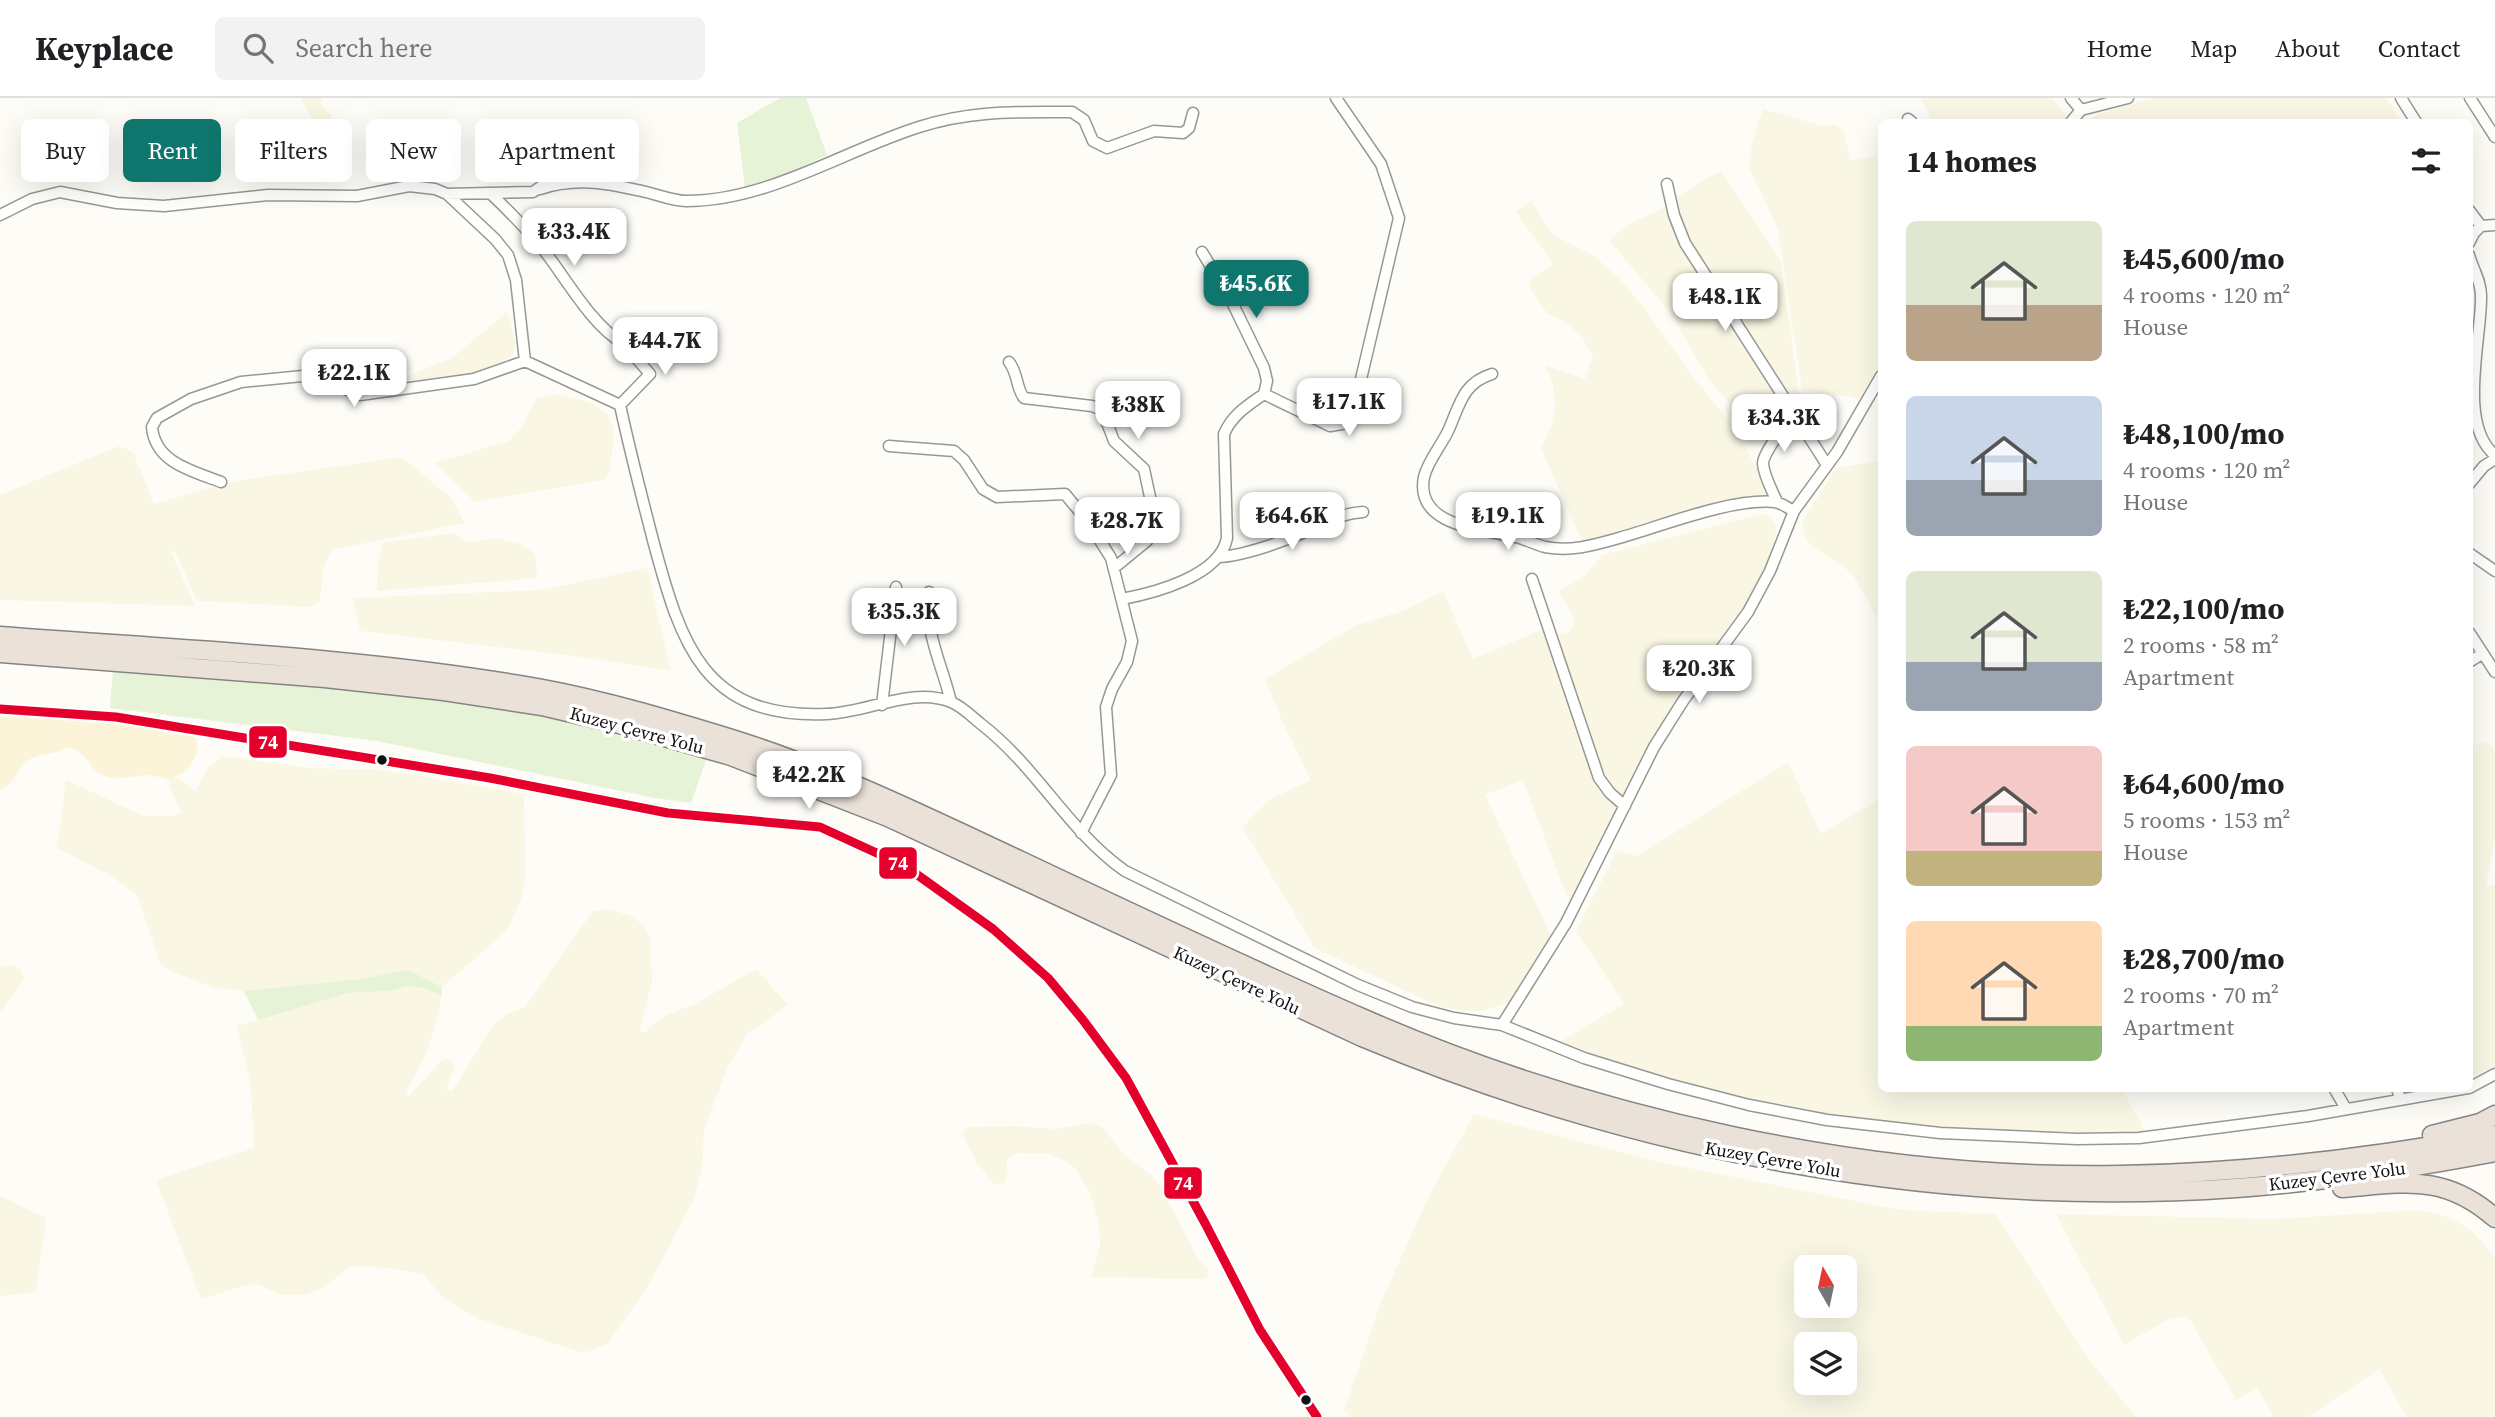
<!DOCTYPE html>
<meta charset="utf-8">
<style>
:root{--surface:#fff;--page:#f2f2f2;--text:#202124;--muted:#757577;--line:#e0e0e0;--accent:#0f766e}
body{margin:0;font-family:"Source Serif 4",serif;background:var(--page);color:var(--text);height:100vh;display:flex;flex-direction:column;font-size:26px;white-space:nowrap}
*{box-sizing:border-box;margin:0}
p{font-size:23px;color:var(--muted)}
.icon{flex:none;width:38px;height:38px;fill:none;stroke:currentColor;stroke-width:2;stroke-linecap:round;stroke-linejoin:round}
.map{position:relative;flex:1;overflow:hidden}
.drawer{position:absolute;left:1878px;top:21px;width:595px;height:973px;display:flex;flex-direction:column;background:var(--surface);border-radius:10px;box-shadow:0 7px 28px #0002}
.drawer>*{flex:none}
.top-card{position:absolute;left:21px;top:21px;width:665px;height:63px;display:flex;gap:14px}
.needle{width:46px;rotate:351deg}
.fabs{position:absolute;left:1794px;top:1157px;display:grid;gap:14px}
.fabs a{display:grid;place-items:center;width:63px;height:63px;border-radius:10px;background:var(--surface);box-shadow:0 7px 28px #0002;font-size:35px}
.price{position:absolute;translate:-50% -60px;padding:0 16px;border-radius:14px;background:#fff;color:#222;font-size:23px;line-height:46px;filter:drop-shadow(0 2px 4px #0008)}
.price::after{content:'';position:absolute;left:50%;top:42px;width:21px;height:16px;margin-left:-10px;background:inherit;clip-path:polygon(0 0,100% 0,50% 100%)}
.price.on{background:var(--accent);color:#fff}
ul{padding:0;list-style:none}
li{display:flex;align-items:center;gap:21px;height:175px;padding:0 28px}
li span{display:grid;place-items:center;flex:none;width:196px;height:140px;border-radius:10px;color:#555}
li>.icon{margin-inline-start:auto}
span .icon{width:84px;height:84px;fill:#fffc;stroke-width:1}
li b{font-size:30px}
h2{display:flex;justify-content:space-between;align-items:center;height:84px;padding:0 28px;font-size:30px}
.chip{padding:0 24px;border-radius:10px;background:var(--surface);box-shadow:0 7px 28px #0002;font-size:24px;line-height:63px}
.chip.on{background:var(--accent);color:#fff}
header{display:flex;align-items:center;gap:42px;box-sizing:border-box;height:98px;padding:0 35px;background:var(--surface);border-bottom:2px solid var(--line)}
header strong{font-size:33px}
nav{display:flex;gap:38px;margin-inline-start:auto;font-size:24px}
.search{width:490px;height:63px;background:var(--page);display:flex;align-items:center;gap:18px;box-sizing:border-box;padding:0 24px;border-radius:10px;color:var(--muted);font-size:26px}
.map>svg:first-child{display:block}
.farmland{fill:#f9f7e4;fill-rule:evenodd}
.green{fill:#e7f3d7}
.sand{fill:#fcf4d9}
.lines{fill:none;stroke-linecap:round;stroke-linejoin:round}
.street-casing{stroke:#979795;stroke-width:13}
.highway-casing{stroke:#858482;stroke-width:21}
.street{stroke:#fffffe;stroke-width:10}
.highway{stroke:#eae1d8;stroke-width:18}
.bus-1-casing{stroke:#fff;stroke-width:14}
.bus-1{stroke:#e4002b;stroke-width:9}
.bus-dot{fill:#111;stroke:#fff;stroke-width:2.5}
.labels{text-anchor:middle;dominant-baseline:central;stroke-width:7;stroke-linejoin:round;paint-order:stroke}
.street-label{font-size:18px;fill:#111;stroke:#fff}
.line-badge{stroke:#fff;stroke-width:2.5}
.badge-label{font-size:19px;text-anchor:middle;font-weight:bold;fill:#fff}
</style>
<header>
<strong>Keyplace</strong>
<div class="search"><svg class="icon" aria-label="search" viewBox="0 0 24 24"><circle cx="10" cy="10" r="6"/><path d="M15 15l6 6"/></svg>Search here</div>
<nav><a>Home</a><a>Map</a><a>About</a><a>Contact</a></nav>
</header>
<div class="map">
<svg width="2495" height="1319" viewBox="0 0 2495 1319">
<rect width="100%" height="100%" fill="#fdfcf7"/>
<path class="farmland" d="M300 0H324L320 5 332 19 324 38Z
M1921 0H2052L2070 21 2067 24H1933Z
M2152 0H2387L2400 24H2084L2099 16Z
M1763 11 1820 27H1836L1843 32 1851 63 1881 56V265L1859 300 1802 292 1778 131 1749 69 1752 45Z
M1721 73 1781 163 1800 303 1790 334 1769 358 1752 332 1707 279 1672 217 1609 142 1629 126 1661 111 1699 85Z
M1532 102 1545 127 1555 138 1594 158 1618 179 1645 211 1690 275 1733 328 1757 371 1768 402 1584 448 1541 350 1553 325 1555 307 1553 286 1545 267 1585 281 1593 258 1581 237 1565 224 1547 215 1531 191 1529 183 1553 166 1516 114Z
M507 214 516 246 513 255 504 265 482 275 387 293V286L452 260Z
M554 296 589 304 607 315 613 330V345L610 373 603 382 475 404 435 365 509 343 521 330 537 300Z
M119 348 133 354 154 406 234 383 402 359 450 399 465 425 336 451 330 455 324 468 320 502 311 509 197 503 175 453 171 454 195 508 0 502V397Z
M1881 363V528L1856 481 1842 467 1810 447 1804 436 1802 424 1836 370Z
M1763 416 1771 420 1777 431 1762 480 1738 521 1654 639 1633 678 1571 810 1523 682 1485 697 1553 842 1515 902 1483 913H1465L1438 908 1315 850 1243 730 1258 712 1276 698 1311 682 1282 623 1265 581 1355 528 1405 512 1443 493 1473 561 1539 533 1565 536 1571 532 1575 522 1559 493 1584 478 1602 457Z
M453 435 467 444 496 440 520 446 535 456 538 480 377 493 378 465 383 445Z
M647 470 671 573 574 558 360 533 353 500 541 492Z
M2485 644 2495 651V738L2486 789 2495 787V968L2469 981V649Z
M222 658 307 670 383 672 524 696 525 778 521 802 511 824 504 835 442 889 407 872 359 881 244 893 214 890 173 874 161 867 137 797 108 776 57 750 66 682 144 718H172L182 715 169 688 170 683 178 679 195 693 207 671Z
M1788 664 1821 736 1881 700V990L2122 991 2147 1037 2072 1038 1951 1031 1806 1014 1690 988 1556 946 1624 906 1576 833 1617 753 1637 758Z
M608 811 631 818 642 826 650 838 652 883 640 932 644 935 664 918 695 906 756 871 788 907 747 936 727 971 704 1032 702 1073 694 1101 648 1188 608 1245 592 1253 579 1254 479 1221 445 1202 423 1176 390 1170 351 1168 323 1190 306 1197H282L254 1185 201 1201 156 1082 254 1050 251 989 237 928 348 895 390 893 409 888 424 890 441 898 439 913 427 955 405 996 409 998 441 963 448 961 455 967 446 991 452 994 492 929 505 917 525 909 593 813Z
M10 867 20 870 24 881 0 914V869Z
M1474 1016 1663 1065 1901 1112 1996 1116 2084 1255 2136 1319H1351L1344 1312 1381 1204 1429 1098ZM1806 1169H1844V1208H1806ZM1806 1246H1844V1284H1806Z
M1092 1025 1104 1030 1121 1054 1150 1076 1161 1089 1197 1159 1210 1175 1205 1181 1091 1179 1100 1148 1099 1125 1089 1093 1075 1070 1064 1062 1049 1056 1017 1055 1007 1062 1006 1083 1001 1087 994 1086 977 1065 963 1038 964 1032 969 1029 1016 1028 1055 1031Z
M0 1098 46 1120 36 1194 0 1198Z
M2418 1112 2439 1116 2457 1123 2474 1135 2495 1159V1319H2407L2379 1271 2308 1319H2274L2257 1290 2236 1302 2190 1222 2182 1219 2171 1220 2124 1247 2056 1116 2273 1121Z"/>
<path class="green" d="M780 0H806L827 57 784 77 745 90 737 25Z
M113 571C242 581 372 587 500 610 569 622 638 643 707 660L691 705 655 700 377 643 110 610Z
M408 872 442 889 441 898 424 890 409 888 390 893 348 895 258 922 244 893 359 881Z"/>
<path class="sand" d="M0 614 195 634C202 662 190 670 170 683 140 669 127 686 105 678 87 672 89 653 67 649 55 658 38 654 26 664 14 673 18 684 0 692Z"/>
<g class="lines">
<g class="street-casing">
<path id="street" d="M2071 0 2081 12
M2401 0 2416 24
M2470 0 2495 39
M1908 21 1912 24
M2071 24 2081 12 2128 0
M1667 86 1674 117 1685 145 1827 367
M540 91C578 78 612 86 650 95 661 98 674 103 686 103 768 103 843 53 919 29 971 12 1018 14 1072 14L1084 22 1093 43 1107 50 1154 33 1183 35 1189 30 1193 15
M490 95C511 115 532 136 549 159 569 186 594 229 624 246 636 253 654 247 665 240
M447 96 533 94 569 69 608 62
M2469 112 2481 128 2495 127
M0 117 32 101 60 94 117 105 164 108 268 97 357 98 409 88 435 91 447 96 495 141 508 157 516 182 525 263
M2469 145 2474 135 2481 128
M1202 154 1231 202 1264 270 1267 283 1264 296
M2469 157C2473 172 2481 182 2481 198 2482 239 2457 327 2495 357
M1009 264C1018 275 1016 290 1024 300L1092 308 1102 312 1114 343 1144 371 1152 408V428L1147 443 1114 470
M1492 276C1463 285 1460 306 1449 331 1442 347 1428 362 1424 379 1414 431 1488 431 1520 440 1529 443 1537 447 1545 449 1572 454 1594 447 1619 440 1662 428 1730 400 1775 404 1781 405 1788 410 1794 413
M620 307C630 353 642 400 654 446 681 546 704 621 826 616 867 615 913 588 951 604 963 609 971 618 981 626 1038 670 1068 733 1125 773L1358 887 1412 909 1454 920 1502 927 1584 960 1668 986 1749 1007 1827 1022 1940 1035 2077 1041 2139 1040 2308 1018 2468 990
M620 307 650 276 625 247
M889 348 954 353 964 362 983 391 997 399 1065 396 1089 425 1111 460 1132 543 1127 564 1112 591 1106 609 1111 677 1081 735
M221 384C193 373 155 365 152 329L157 320 191 301 241 284 313 277 360 297 474 281 525 263 620 307
M2469 386 2484 368 2495 361
M1777 404C1772 392 1764 378 1763 366 1762 356 1787 326 1792 311
M2469 455 2495 473
M1218 459C1245 458 1287 442 1312 431 1330 423 1342 415 1363 414
M1532 481 1599 680 1610 695 1625 708
M929 494C924 534 942 566 951 604
M1122 501C1154 495 1220 478 1227 440L1224 336C1232 317 1247 308 1264 296L1330 328 1342 326 1353 315 1399 120 1381 66 1336 0
M2469 534 2495 574
M2469 564 2482 556
M882 607 896 489
M0 611 116 619 490 680 668 715 820 729 905 768 993 831 1048 880 1083 922 1126 980 1206 1127 1260 1232 1317 1319
M1502 927 1566 825 1654 649 1683 603 1748 514 1770 473 1794 413 1837 354 1881 278
M2334 990 2346 1011
M2397 990 2400 1002
M2469 990 2495 976"/>
</g>
<g class="highway-casing">
<path id="highway" d="M0 538C181 552 365 559 543 591 607 603 670 622 732 641 831 672 925 718 1019 762 1133 816 1247 870 1362 920 1593 1021 1868 1082 2121 1077 2246 1075 2371 1060 2495 1037
M0 555 325 580 444 593 542 608 619 626 731 658 888 719 1362 939C1637 1054 1938 1111 2236 1090 2323 1084 2410 1070 2495 1054
M2432 1037 2480 1025 2495 1017
M2342 1090C2404 1085 2444 1075 2495 1120"/>
</g>
<use href="#street" class="street"/>
<use href="#highway" class="highway"/>
<g class="bus-1-casing">
<path id="bus-1" d="M0 611 116 619 490 680 668 715 820 729 905 768 993 831 1048 880 1083 922 1126 980 1206 1127 1260 1232 1317 1319"/>
</g>
<use href="#bus-1" class="bus-1"/>
</g>
<g class="bus-dot">
<circle cx="382" cy="662" r="6"/>
<circle cx="1306" cy="1302" r="6"/>
</g>
<g class="labels">
<g class="street-label">
<text transform="translate(637 632) rotate(15)">Kuzey Çevre Yolu</text>
<text transform="translate(1237 882) rotate(25)">Kuzey Çevre Yolu</text>
<text transform="translate(1773 1061) rotate(10)">Kuzey Çevre Yolu</text>
<text transform="translate(2337 1078) rotate(-7)">Kuzey Çevre Yolu</text>
</g>
</g>
<g class="line-badge">
<rect x="248" y="627" width="40" height="34" rx="7" fill="#e4002b"/>
<rect x="878" y="748" width="40" height="34" rx="7" fill="#e4002b"/>
<rect x="1163" y="1068" width="40" height="34" rx="7" fill="#e4002b"/>
</g>
<g class="badge-label">
<text x="268" y="651">74</text>
<text x="898" y="772">74</text>
<text x="1183" y="1092">74</text>
</g>
</svg>
<div class="fabs">
<a><svg class="needle" viewBox="-14 -14 28 28"><path d="M0-13l5 13h-10z" fill="#e53935"/><path d="M0 13l5-13h-10z" fill="#757577"/></svg></a>
<a><svg class="icon" aria-label="layers" viewBox="0 0 24 24"><path d="M12 4l9 5-9 5-9-5zM3 14l9 5 9-5"/></svg></a>
</div>
<b class="price" style="left:574px;top:170px">₺33.4K</b>
<b class="price on" style="left:1256px;top:222px">₺45.6K</b>
<b class="price" style="left:1725px;top:235px">₺48.1K</b>
<b class="price" style="left:665px;top:279px">₺44.7K</b>
<b class="price" style="left:354px;top:311px">₺22.1K</b>
<b class="price" style="left:1349px;top:340px">₺17.1K</b>
<b class="price" style="left:1138px;top:343px">₺38K</b>
<b class="price" style="left:1784px;top:356px">₺34.3K</b>
<b class="price" style="left:1292px;top:454px">₺64.6K</b>
<b class="price" style="left:1508px;top:454px">₺19.1K</b>
<b class="price" style="left:1127px;top:459px">₺28.7K</b>
<b class="price" style="left:904px;top:550px">₺35.3K</b>
<b class="price" style="left:1699px;top:607px">₺20.3K</b>
<b class="price" style="left:809px;top:713px">₺42.2K</b>
<div class="top-card">
<a class="chip">Buy</a>
<a class="chip on">Rent</a>
<a class="chip">Filters</a>
<a class="chip">New</a>
<a class="chip">Apartment</a>
</div>
<section class="drawer">
<h2>14 homes<svg class="icon" aria-label="filters" viewBox="0 0 24 24"><path d="M4 7h16M4 17h16"/><circle cx="9" cy="7" r="2"/><circle cx="15" cy="17" r="2"/></svg></h2>
<ul>
<li><span style="background:linear-gradient(#dfe7d0 60%,#b9a48a 0)"><svg class="icon" aria-label="home" viewBox="0 0 24 24"><path d="M3 11l9-7 9 7M6 9v11h12V9"/></svg></span><div><b>₺45,600/mo</b><p>4 rooms · 120 m²</p><p>House</p></div></li>
<li><span style="background:linear-gradient(#c9d6e8 60%,#9aa5b1 0)"><svg class="icon" aria-label="home" viewBox="0 0 24 24"><path d="M3 11l9-7 9 7M6 9v11h12V9"/></svg></span><div><b>₺48,100/mo</b><p>4 rooms · 120 m²</p><p>House</p></div></li>
<li><span style="background:linear-gradient(#dfe7d0 65%,#9aa5b1 0)"><svg class="icon" aria-label="home" viewBox="0 0 24 24"><path d="M3 11l9-7 9 7M6 9v11h12V9"/></svg></span><div><b>₺22,100/mo</b><p>2 rooms · 58 m²</p><p>Apartment</p></div></li>
<li><span style="background:linear-gradient(#f6c9c9 75%,#c2b280 0)"><svg class="icon" aria-label="home" viewBox="0 0 24 24"><path d="M3 11l9-7 9 7M6 9v11h12V9"/></svg></span><div><b>₺64,600/mo</b><p>5 rooms · 153 m²</p><p>House</p></div></li>
<li><span style="background:linear-gradient(#ffd9b3 75%,#8fb573 0)"><svg class="icon" aria-label="home" viewBox="0 0 24 24"><path d="M3 11l9-7 9 7M6 9v11h12V9"/></svg></span><div><b>₺28,700/mo</b><p>2 rooms · 70 m²</p><p>Apartment</p></div></li>
</ul>
</section>
</div>
